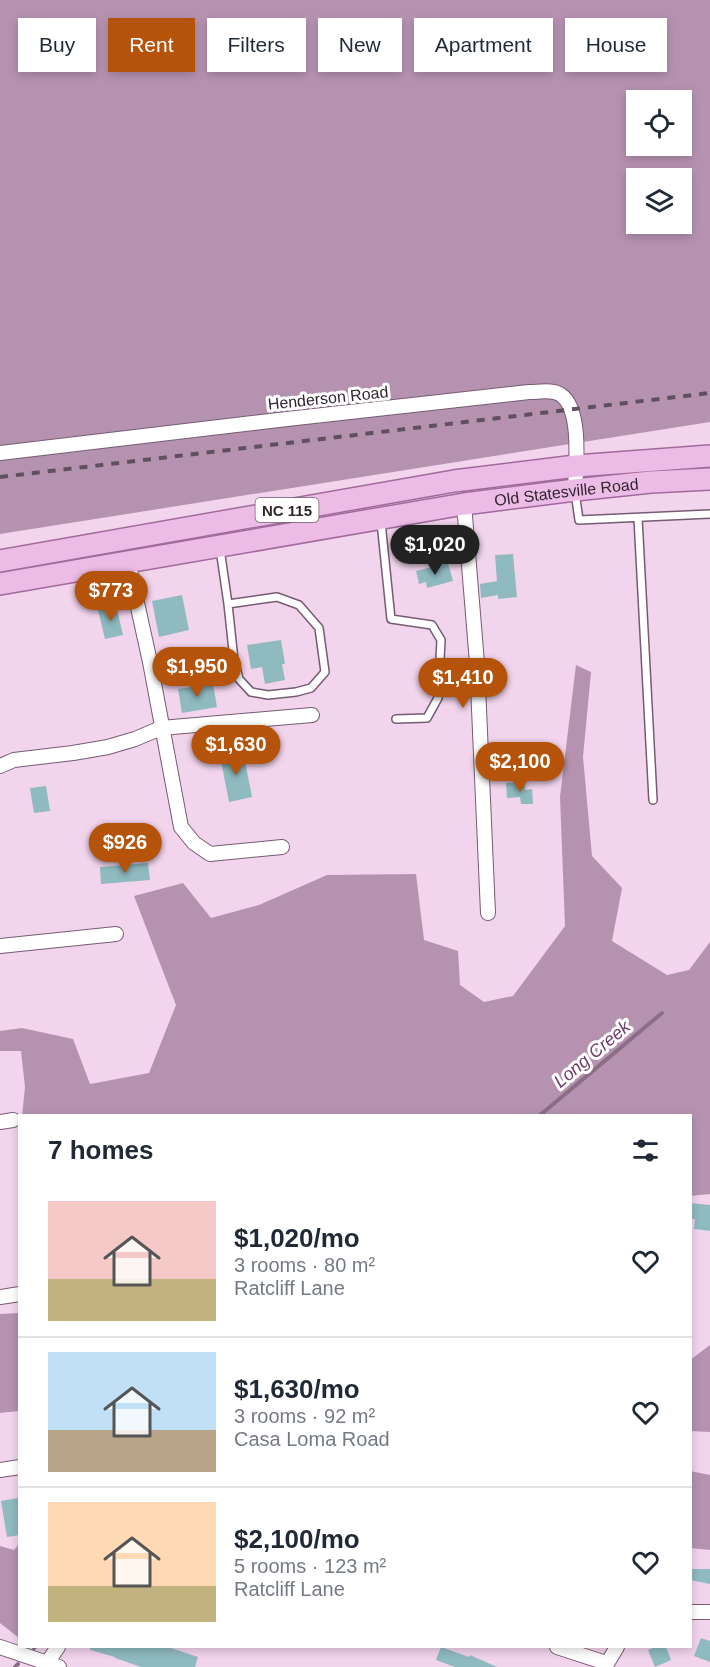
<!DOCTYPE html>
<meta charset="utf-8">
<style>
:root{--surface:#fff;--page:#f6f6f7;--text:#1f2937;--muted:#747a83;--line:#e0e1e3;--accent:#b45309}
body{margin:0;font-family:Helvetica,sans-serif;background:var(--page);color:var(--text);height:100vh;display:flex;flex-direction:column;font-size:22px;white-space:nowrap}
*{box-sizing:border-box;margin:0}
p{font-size:20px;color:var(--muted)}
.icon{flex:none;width:33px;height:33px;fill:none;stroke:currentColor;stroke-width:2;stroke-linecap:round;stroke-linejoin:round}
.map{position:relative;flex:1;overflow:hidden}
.drawer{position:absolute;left:18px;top:1114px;width:674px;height:534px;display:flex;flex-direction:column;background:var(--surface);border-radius:0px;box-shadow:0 3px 9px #0003}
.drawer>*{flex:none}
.hud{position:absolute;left:18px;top:18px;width:675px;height:54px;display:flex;gap:12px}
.buttons{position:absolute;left:626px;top:90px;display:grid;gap:12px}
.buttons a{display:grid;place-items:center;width:66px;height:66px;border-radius:0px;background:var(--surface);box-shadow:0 3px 9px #0003;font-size:30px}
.price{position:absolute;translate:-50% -51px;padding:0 14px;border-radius:21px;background:var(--accent);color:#fff;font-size:20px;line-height:39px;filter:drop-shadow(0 2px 3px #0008)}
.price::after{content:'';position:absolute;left:50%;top:36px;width:18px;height:14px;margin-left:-9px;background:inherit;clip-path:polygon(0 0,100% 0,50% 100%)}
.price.current{background:#222;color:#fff}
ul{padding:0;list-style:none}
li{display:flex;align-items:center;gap:18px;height:150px;padding:0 30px}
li+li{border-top:2px solid var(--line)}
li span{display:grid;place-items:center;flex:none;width:168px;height:120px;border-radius:0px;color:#555}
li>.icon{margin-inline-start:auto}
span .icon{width:72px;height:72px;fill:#fffc;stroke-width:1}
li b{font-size:26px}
h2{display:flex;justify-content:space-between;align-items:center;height:72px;padding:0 30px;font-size:26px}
.chip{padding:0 21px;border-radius:0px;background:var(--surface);box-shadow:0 3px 9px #0003;font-size:21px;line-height:54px}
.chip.current{background:var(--accent);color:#fff}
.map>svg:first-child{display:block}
.forest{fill:#b692b1;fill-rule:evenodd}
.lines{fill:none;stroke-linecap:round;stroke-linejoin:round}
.stream{stroke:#8b6e86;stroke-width:4}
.building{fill:#8fbac0}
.service-casing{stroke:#755c72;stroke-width:10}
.minor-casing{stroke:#755c72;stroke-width:16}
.primary-casing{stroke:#a26a9c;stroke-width:24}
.service{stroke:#fff;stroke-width:7}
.minor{stroke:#fff;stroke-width:14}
.primary{stroke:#ecbce6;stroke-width:21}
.rail{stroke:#60505e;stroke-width:4;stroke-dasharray:8 8;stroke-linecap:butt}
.labels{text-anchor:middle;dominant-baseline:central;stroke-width:6;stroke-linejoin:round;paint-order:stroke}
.shield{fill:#fff;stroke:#6e666d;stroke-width:1.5}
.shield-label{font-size:15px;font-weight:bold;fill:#30252f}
.street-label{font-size:16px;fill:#30252f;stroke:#fff}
.water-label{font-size:18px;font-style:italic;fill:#70406b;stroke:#fff}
</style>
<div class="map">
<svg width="710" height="1667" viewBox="0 0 710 1667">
<rect width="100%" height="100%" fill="#f2d4ed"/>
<path class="forest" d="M0 0H710V422L0 534ZM636 100H681V146H636ZM636 178H681V224H636Z
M576 665 591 672 583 757 592 856 622 888 612 941 667 975 689 970 710 942V1194L690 1196V1116H22L25 1087 21 1051H0V1031L22 1028 73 1039 90 1084 149 1073 176 1005 134 896 183 883 211 918 259 905 327 875 416 874 424 940 458 951 460 985 484 1002 513 996 565 926 560 797Z
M19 1313V1411L0 1413V1314Z
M710 1345V1432L690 1431V1360Z
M690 1471 710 1475V1550L690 1548Z
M19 1544V1638L0 1623V1546L14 1550Z"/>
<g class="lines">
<path class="stream" d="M539 1116 662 1013
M34 1648 35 1647
M15 1667 18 1664"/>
</g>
<path class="building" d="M513 554 517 597 498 599V595L481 598 480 584 497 581 495 555Z
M448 563 453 581 427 588 426 582 419 584 416 571Z
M182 595 189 630 159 637 152 601Z
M116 605 123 635 105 639 98 610Z
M281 640 285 664H282L285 680 265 684 262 667 251 669 247 645Z
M213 684 217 707 182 713 178 689Z
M243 751 252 797 229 802 220 756Z
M525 782V790L532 789 533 804H521L520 797 507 798 506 783Z
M46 786 50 811 34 813 30 788Z
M148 863 150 880 101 884 100 867Z
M690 1203 710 1205V1231L694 1229 695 1219H690Z
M18 1498 20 1535 7 1537 1 1501Z
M690 1569H710V1584L690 1580Z
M701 1638 710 1641V1662L694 1656Z
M90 1647H168L198 1657 195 1667H141L115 1658V1657L90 1650Z
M441 1647 469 1657 470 1655 497 1667H455L436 1660Z
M655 1647H666L671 1660 655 1667 648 1650Z"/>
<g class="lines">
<g class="service-casing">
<path id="service" d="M575 492 579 520 710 514
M638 518 653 800
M381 522 391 619 432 625 441 640 438 698 427 718 396 719
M220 549 228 604 234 660 239 679 251 692 268 695 296 692 311 688 325 672 319 628 299 605 277 597 228 604"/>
</g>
<g class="minor-casing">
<path id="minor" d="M0 453 287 419 529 392C539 392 553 389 561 395 582 409 576 467 575 490
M464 504 477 663 488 913
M128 562 150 662 181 827 194 843 210 854 282 847
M0 766 14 760 73 753 108 747 135 739 161 728 312 715
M0 946 116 934
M0 1122 13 1120
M0 1297 20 1294
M0 1470 20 1467
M690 1612H710
M0 1647 59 1667
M557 1647 606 1663
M47 1663 58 1647
M605 1667 617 1647"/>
</g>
<g class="primary-casing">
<g id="primary">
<path d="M0 561 454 481 576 466 710 456"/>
<path id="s1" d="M0 584 464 504 575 490 651 482 710 479"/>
</g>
</g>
<use href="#service" class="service"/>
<use href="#minor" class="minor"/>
<use href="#primary" class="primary"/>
<path class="rail" d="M0 477 710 393"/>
</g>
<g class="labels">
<rect class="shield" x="255.5" y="498" width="63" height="24" rx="4.5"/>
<g class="shield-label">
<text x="287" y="510">NC 115</text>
</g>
<g class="street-label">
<text transform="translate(328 398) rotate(-6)">Henderson Road</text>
<text stroke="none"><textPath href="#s1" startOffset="574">Old Statesville Road</textPath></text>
</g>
<g class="water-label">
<text transform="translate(592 1054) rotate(-40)">Long Creek</text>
</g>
</g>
</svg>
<div class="buttons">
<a><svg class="icon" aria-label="locate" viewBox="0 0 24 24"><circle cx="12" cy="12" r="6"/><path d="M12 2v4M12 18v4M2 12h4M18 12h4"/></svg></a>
<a><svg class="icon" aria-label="layers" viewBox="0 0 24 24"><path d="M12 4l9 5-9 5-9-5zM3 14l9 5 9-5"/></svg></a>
</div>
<b class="price current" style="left:435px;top:576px">$1,020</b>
<b class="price" style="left:111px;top:622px">$773</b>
<b class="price" style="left:197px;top:698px">$1,950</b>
<b class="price" style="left:463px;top:709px">$1,410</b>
<b class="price" style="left:236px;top:776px">$1,630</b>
<b class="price" style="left:520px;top:793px">$2,100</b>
<b class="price" style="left:125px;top:874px">$926</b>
<div class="hud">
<a class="chip">Buy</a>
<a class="chip current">Rent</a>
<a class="chip">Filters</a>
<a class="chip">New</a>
<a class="chip">Apartment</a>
<a class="chip">House</a>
</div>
<section class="drawer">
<h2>7 homes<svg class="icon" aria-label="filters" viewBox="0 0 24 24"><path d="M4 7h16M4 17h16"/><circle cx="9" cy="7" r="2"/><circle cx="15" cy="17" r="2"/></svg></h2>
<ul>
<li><span style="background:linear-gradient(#f6c9c9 65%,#c2b280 0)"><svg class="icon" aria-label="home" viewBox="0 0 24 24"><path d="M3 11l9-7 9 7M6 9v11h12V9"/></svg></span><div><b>$1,020/mo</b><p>3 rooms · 80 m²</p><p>Ratcliff Lane</p></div><svg class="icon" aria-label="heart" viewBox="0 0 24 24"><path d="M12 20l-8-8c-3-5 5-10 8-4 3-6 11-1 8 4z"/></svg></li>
<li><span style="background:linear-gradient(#bfe0f5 65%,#b9a48a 0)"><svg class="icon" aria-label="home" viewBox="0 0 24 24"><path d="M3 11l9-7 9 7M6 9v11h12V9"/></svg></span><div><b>$1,630/mo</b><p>3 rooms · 92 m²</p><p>Casa Loma Road</p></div><svg class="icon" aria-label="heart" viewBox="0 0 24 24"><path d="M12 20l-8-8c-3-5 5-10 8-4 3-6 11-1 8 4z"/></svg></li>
<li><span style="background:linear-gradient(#ffd9b3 70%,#c2b280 0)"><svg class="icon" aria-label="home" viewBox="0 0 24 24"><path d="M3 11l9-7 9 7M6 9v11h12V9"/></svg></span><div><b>$2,100/mo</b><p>5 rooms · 123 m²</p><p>Ratcliff Lane</p></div><svg class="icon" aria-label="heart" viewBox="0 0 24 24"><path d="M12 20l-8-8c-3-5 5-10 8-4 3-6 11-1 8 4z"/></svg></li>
</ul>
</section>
</div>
